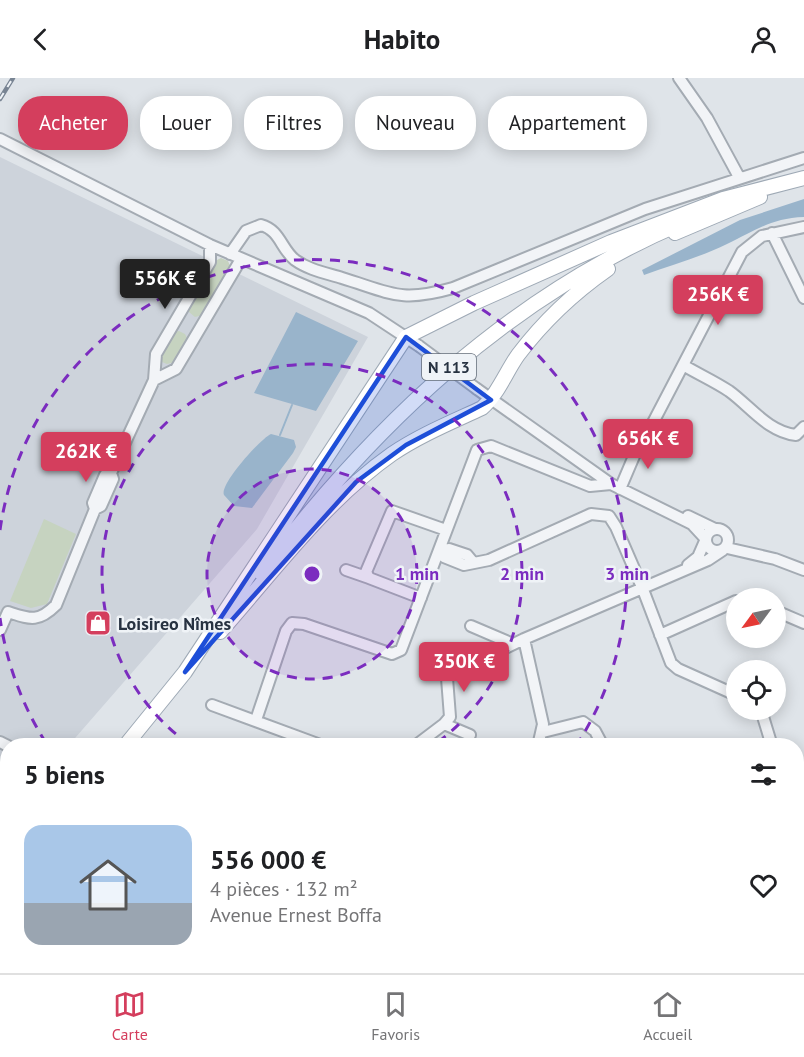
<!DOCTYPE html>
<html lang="fr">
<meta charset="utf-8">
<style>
:root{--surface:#fff;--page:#f6f6f6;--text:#202124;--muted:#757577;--line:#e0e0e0;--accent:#d43e5d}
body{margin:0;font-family:"PT Sans",sans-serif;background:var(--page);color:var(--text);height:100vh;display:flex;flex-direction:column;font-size:22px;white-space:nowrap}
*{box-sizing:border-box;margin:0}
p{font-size:20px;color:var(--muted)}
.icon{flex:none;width:33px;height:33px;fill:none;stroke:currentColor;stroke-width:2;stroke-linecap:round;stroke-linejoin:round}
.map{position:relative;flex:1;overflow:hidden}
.side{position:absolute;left:0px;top:660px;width:804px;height:236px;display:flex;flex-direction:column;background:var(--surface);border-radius:24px 24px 0 0;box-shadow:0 3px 15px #0003}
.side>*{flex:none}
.banner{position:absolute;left:18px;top:18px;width:768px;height:54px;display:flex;gap:12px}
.needle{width:39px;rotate:237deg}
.fabs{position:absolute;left:726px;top:510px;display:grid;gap:12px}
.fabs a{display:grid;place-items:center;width:60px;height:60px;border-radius:50%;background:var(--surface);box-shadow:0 3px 15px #0003;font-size:30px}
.price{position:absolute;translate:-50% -51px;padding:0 14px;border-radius:6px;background:var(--accent);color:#fff;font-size:20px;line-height:39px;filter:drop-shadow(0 2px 3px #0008)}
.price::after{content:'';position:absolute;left:50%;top:36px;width:18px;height:14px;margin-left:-9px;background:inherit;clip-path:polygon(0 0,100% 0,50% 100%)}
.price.on{background:#222;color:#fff}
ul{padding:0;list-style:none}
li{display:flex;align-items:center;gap:18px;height:150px;padding:0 24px}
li+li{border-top:2px solid var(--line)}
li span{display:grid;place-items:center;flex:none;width:168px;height:120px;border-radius:18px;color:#555}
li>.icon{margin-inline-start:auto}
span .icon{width:72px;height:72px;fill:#fffc;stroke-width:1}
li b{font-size:26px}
h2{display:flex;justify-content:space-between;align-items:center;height:72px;padding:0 24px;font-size:26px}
.tag{padding:0 21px;border-radius:24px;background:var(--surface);box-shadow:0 3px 15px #0003;font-size:21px;line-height:54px}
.tag.on{background:var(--accent);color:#fff}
header{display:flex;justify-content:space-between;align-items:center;height:78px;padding:0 24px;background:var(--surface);font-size:27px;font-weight:800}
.menu{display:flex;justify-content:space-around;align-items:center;height:84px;border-top:2px solid var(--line);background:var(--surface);font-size:16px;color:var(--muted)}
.menu a{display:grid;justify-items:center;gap:3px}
.menu .on{color:var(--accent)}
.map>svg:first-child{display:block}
.built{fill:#cdd3db}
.green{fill:#c6d3c0}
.water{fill:#99b4cb}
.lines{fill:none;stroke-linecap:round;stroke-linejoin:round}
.stream{stroke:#99b4cb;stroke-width:2}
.minor-casing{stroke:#a4abb3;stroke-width:14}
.major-casing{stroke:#9ea9b5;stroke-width:16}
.minor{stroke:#f2f4f7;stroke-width:10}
.major{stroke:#fff;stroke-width:14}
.rail-casing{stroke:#788493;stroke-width:4.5}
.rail{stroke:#eff3f7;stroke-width:2;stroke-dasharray:7;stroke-linecap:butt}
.minor-bridge-casing{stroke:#a4abb3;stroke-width:14;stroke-linecap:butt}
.minor-bridge{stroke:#f2f4f7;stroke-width:10}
.marked{fill:#1d4ed8;fill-opacity:0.2;stroke:#1d4ed8;stroke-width:4.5;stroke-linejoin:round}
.ring{fill:none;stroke:#7b2cbf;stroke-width:3;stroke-dasharray:10 8}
.labels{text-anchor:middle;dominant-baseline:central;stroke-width:5;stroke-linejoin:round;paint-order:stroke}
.shield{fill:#eff3f7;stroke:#636c78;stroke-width:1.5}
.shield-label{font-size:16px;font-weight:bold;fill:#273241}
.poi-label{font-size:18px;font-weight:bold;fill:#273241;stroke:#eff3f7;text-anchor:start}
.centre{fill:#7b2cbf;stroke:#eff3f7;stroke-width:3}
.ring-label{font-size:18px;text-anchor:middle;font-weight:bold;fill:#7b2cbf;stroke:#eff3f7;stroke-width:5;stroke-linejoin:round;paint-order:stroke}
</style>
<header><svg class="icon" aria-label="back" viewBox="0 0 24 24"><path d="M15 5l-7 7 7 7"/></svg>Habito<svg class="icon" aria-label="person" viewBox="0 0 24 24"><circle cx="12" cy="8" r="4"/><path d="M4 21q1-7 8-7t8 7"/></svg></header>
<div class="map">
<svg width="804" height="895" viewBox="0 0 804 895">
<rect width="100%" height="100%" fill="#dfe4e9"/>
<path class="built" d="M0 79 368 259 257 451 69 667 8 668 7 692 0 691Z"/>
<path class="green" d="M221 180 228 183 231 190 203 237 195 239 189 234 188 228 215 183Z
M179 253 185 256 188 262 175 284 167 286 162 284 160 278 174 254Z
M44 441 76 456 47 526 31 530 10 523Z"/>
<path class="water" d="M804 121V139C771 140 755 153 727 166 701 179 671 187 644 197L642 192 740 142Z
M296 234 358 263 316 333 254 315Z
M271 356 294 362 296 369 293 375 252 430 234 428 224 417C219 407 260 361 271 356Z"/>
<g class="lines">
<path class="stream" d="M280 357 292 327"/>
<g class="minor-casing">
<path id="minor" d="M679 0 707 40 739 99
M0 61 210 167 369 235 419 268
M772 155 804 220
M230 176 246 153 261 147C280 152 281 171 295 182 309 192 326 195 342 200 391 215 400 225 453 210L645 131 804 80
M683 287C698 296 714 303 729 313 750 328 768 354 796 357L804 349
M154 302 176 291 241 181
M477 311 611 406 692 446 704 459
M620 411 640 364 646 358 742 174 762 158 804 149
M95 431 101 428 113 401 111 395 154 302 156 276 210 184V167
M688 438 715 451
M706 462a11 11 0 1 1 22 0a11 11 0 1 1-22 0Z
M727 470 775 481 804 492
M439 473 444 479 464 487 489 482 591 436 609 438 616 449 642 509 671 585 678 591 736 617
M441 474 449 471 467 477 472 483
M688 487 698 479 705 463
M346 492 369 500
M421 520 369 500 366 494 392 433 446 452
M776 533 804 545
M471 548 513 566
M0 552 8 534C30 541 38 545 56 527L95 431 93 425 105 397 111 395
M660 557 736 523
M212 627 323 668
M761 632 772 668
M256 642 286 553 292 545 304 546 392 576 401 572 477 372 491 368 590 408 611 406
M444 646 470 657
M543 654 583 644 595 653 603 668
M0 664 8 668
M415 668 444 646 450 639 447 600 449 597 524 561
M538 668 543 646 524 561 708 482 723 472
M796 694 804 695
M796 738 804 740
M162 888 179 895
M374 888 388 895
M576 888 593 895
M759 888 763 895
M71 895 72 888
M262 895 264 888
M346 895 349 888
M475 895 478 888"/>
</g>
<g class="major-casing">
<path id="major" d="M675 155 760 119
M261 495C375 346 508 219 682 145
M220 554C274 493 325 423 392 376 420 357 452 344 482 330 498 316 506 294 518 277 543 244 575 214 608 191
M125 668 185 594 406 259 474 225 611 164 723 121 804 100
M0 794 8 787
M0 807 8 800"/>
</g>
<use href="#minor" class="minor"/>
<use href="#major" class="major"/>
<g class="rail-casing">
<path id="rail" d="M0 21 13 0"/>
</g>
<use href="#rail" class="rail"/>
<g class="minor-bridge-casing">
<path id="minor-bridge" d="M419 268 477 311"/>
</g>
<use href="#minor-bridge" class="minor-bridge"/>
</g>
<path class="marked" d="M406 259 491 322 406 367 356 404 185 594Z"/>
<circle cx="312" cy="496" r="105" fill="#7b2cbf" fill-opacity=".12"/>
<g class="ring">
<circle cx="312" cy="496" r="105"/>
<path d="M190 667A210 210 0 1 1 434 667"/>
<path d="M46 665A315 315 0 0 1 0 540M0 452A315 315 0 1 1 578 665"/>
</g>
<defs>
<g id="shop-square" transform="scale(1.35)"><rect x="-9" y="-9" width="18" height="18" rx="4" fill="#d43e5d" stroke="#eff3f7"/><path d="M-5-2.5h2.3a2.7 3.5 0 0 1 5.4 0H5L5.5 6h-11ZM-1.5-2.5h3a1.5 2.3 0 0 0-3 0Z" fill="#fff"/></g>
</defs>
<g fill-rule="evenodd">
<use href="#shop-square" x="98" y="545"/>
</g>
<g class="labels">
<rect class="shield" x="422" y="276" width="54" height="26" rx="4.5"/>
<g class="shield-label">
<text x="449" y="289">N 113</text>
</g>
<g class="poi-label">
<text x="118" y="545">Loisireo Nîmes</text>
</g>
</g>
<circle cx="312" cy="496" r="9" class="centre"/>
<g class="ring-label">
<text x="417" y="502">1 min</text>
<text x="522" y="502">2 min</text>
<text x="627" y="502">3 min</text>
</g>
</svg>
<div class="fabs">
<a><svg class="needle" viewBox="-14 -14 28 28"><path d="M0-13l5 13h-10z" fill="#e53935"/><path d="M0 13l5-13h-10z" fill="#757577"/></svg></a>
<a><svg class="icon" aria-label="locate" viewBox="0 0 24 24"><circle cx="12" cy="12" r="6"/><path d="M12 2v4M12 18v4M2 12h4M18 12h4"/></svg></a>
</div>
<b class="price on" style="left:165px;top:232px">556K €</b>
<b class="price" style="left:718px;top:248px">256K €</b>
<b class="price" style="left:648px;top:392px">656K €</b>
<b class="price" style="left:86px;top:405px">262K €</b>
<b class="price" style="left:464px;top:615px">350K €</b>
<div class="banner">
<a class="tag on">Acheter</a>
<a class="tag">Louer</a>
<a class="tag">Filtres</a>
<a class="tag">Nouveau</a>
<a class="tag">Appartement</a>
</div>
<section class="side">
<h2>5 biens<svg class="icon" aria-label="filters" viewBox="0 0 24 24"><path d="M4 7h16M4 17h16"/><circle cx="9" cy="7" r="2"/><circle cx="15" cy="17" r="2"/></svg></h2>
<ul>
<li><span style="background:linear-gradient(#a9c7e8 65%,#9aa5b1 0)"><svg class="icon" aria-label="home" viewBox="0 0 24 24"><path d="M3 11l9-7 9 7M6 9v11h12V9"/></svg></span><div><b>556 000 €</b><p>4 pièces · 132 m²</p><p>Avenue Ernest Boffa</p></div><svg class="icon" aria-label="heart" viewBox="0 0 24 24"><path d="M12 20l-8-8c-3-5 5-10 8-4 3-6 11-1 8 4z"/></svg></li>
</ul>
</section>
</div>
<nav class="menu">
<a class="on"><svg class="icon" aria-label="map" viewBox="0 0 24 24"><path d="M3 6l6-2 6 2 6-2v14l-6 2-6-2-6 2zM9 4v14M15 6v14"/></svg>Carte</a>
<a><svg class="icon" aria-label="saved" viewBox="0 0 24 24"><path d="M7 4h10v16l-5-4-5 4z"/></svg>Favoris</a>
<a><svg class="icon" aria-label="home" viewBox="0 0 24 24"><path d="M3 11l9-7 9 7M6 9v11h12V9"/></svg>Accueil</a>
</nav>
